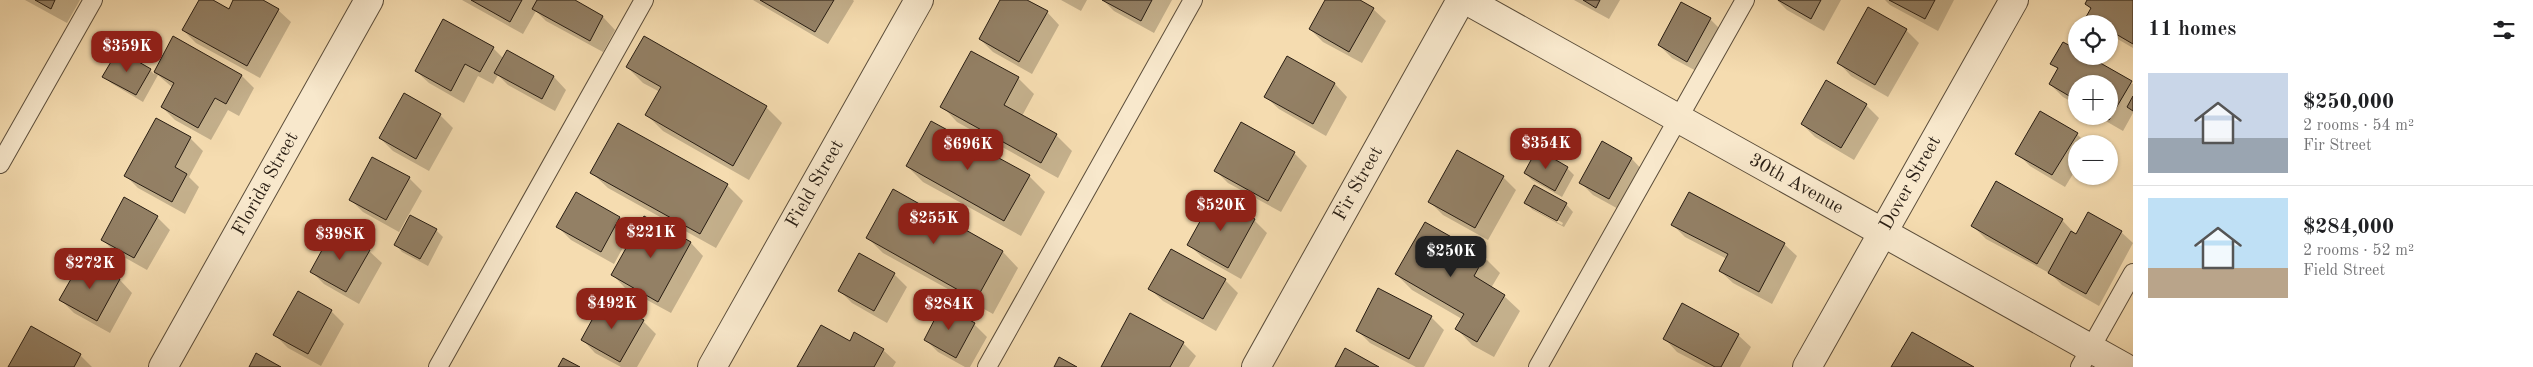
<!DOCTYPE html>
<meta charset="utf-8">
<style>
:root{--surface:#fff;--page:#f2f2f2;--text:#202124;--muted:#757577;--line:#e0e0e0;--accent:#8f2418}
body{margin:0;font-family:"Old Standard TT",serif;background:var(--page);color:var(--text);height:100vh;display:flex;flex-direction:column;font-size:19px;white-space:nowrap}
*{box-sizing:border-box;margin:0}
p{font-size:16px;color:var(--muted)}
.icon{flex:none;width:28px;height:28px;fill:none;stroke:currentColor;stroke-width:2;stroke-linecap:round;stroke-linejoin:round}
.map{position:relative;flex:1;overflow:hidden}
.drawer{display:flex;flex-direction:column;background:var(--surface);width:400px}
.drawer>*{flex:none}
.controls{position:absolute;left:2068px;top:15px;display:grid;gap:10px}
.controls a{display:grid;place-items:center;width:50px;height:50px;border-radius:50%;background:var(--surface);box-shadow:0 1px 4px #0004;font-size:25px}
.price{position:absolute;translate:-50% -42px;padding:0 11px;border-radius:10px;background:var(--accent);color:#fff;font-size:16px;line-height:32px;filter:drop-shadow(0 1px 2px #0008)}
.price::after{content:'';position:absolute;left:50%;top:30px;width:15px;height:11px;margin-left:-8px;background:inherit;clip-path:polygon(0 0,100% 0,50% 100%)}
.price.selected{background:#222;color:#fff}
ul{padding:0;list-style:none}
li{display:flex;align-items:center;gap:15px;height:125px;padding:0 15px}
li+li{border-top:1px solid var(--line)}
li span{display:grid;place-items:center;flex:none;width:140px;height:100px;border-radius:0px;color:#555}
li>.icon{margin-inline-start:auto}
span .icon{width:60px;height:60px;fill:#fffc;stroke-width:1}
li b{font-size:21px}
h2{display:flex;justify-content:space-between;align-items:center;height:60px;padding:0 15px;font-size:21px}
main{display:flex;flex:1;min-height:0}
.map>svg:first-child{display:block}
.shadow{fill:#0003;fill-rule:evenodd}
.building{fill:#938065;stroke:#281d13}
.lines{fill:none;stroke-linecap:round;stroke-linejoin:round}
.service-casing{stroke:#5b4d3a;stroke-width:20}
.minor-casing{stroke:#5b4d3a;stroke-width:30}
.tertiary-casing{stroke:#5b4d3a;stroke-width:30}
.service{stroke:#f8e8cc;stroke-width:18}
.minor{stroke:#f8e8cc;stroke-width:28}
.tertiary{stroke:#f8e8cc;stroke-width:28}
.labels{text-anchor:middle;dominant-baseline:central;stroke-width:5;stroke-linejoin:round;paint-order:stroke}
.street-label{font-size:19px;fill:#281d13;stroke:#f8e8cc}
</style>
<main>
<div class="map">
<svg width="2133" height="367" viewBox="0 0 2133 367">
<rect width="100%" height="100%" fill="#f5dcb0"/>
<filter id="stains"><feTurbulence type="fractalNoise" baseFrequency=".004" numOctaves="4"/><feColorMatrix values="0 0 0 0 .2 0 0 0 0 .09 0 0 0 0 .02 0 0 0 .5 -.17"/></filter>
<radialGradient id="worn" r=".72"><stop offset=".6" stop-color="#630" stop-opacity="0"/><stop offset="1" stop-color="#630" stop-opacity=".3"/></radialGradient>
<path class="shadow" d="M25 0H80L67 23Z
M200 0H211L229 10 235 0H261L278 10 291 22 260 78 196 43 183 30Z
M462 0H572L603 17 615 30 603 52 546 21 536 11 523 34Z
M753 0H853L854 1 828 44Z
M1002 0H1024L1047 12 1059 25 1032 74 993 52 980 39Z
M1061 0H1087L1081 11Z
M1103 0H1172L1154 33 1114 11Z
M1327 0H1357L1373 9 1386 21 1362 63 1323 42 1310 29Z
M1574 0H1620L1609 19Z
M1777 0H1841L1824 31 1787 10Z
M1885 0H1954L1938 31 1890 5Z
M2089 0H2133V48L2109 34V24H2095L2088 17 2092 10 2086 4Z
M1710 19 1723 32 1700 73 1672 58 1659 45Z
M1906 30 1919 43 1888 97 1851 76 1839 63Z
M174 38 242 76 254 88 239 116 228 110 211 140 175 120 162 107 173 88 158 75 143 102 111 83 104 76 150 70 154 74Z
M2064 43 2076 51V56L2133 84V113L2123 131 2097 116H2109V84H2076V104L2063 97 2050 84 2059 70 2052 63Z
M493 48 503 58 507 52 554 77 566 90 555 111 508 85 498 75 493 84 478 76 464 103 429 83 416 71Z
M1287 58 1335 84 1347 97 1326 136 1279 109 1266 97Z
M627 67 766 107 782 123 749 180 663 131 647 115 660 92 643 83Z
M1018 78 1034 94 1022 116 1056 135 1072 151 1058 178 957 122 942 106Z
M1866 105 1879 118 1854 160 1815 137 1802 124Z
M440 115 453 128 429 171 393 151 380 138Z
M156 120 191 139 203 151 189 177 199 187 185 214 138 188 125 175Z
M2077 134 2087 144H2076V169L2065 187 2030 166 2017 153Z
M1602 143 1632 159 1644 172 1622 211 1593 195 1580 182Z
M1294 153 1307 166 1281 212 1228 183 1215 170Z
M907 166 1029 176 1045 192 1021 236 923 182Z
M1567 168 1574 175 1562 197 1532 180 1525 173Z
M592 173 727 185 743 201 716 248 608 188Z
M1503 177 1516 190 1488 240 1443 215 1430 202Z
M409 178 422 191 399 232 363 212 350 199Z
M893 191 1003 252 1018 268 993 314 883 253 868 238Z
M576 194 620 218 632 231 614 264 571 240 558 227Z
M1526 203 1566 204 1573 212 1564 227 1533 210ZM1533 206 1563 223 1562 225 1533 209Z
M157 217 170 230 147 270 115 252 102 239Z
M645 218 691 243 703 256 671 313 625 288 613 275Z
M1254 220 1267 233 1241 279 1202 257 1189 245Z
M2062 220 2076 235 2121 232 2133 243 2099 306 2062 285 2051 274 1986 239 1973 226Z
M1673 225 1784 244 1797 256 1772 304 1733 283 1720 271 1727 259 1685 237Z
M436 230 443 237 428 266 402 252 395 244Z
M369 251 382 263 359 304 324 284 311 271Z
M859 255 894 274 907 287 887 323 852 303 840 291Z
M1484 257 1500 273 1491 288 1504 296 1520 311 1494 357 1472 345 1457 329 1462 319 1412 290 1396 274Z
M83 260 120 280 132 293 110 333 74 313 61 300Z
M1225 280 1238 293 1216 331 1163 301 1150 289Z
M298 293 331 311 344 324 321 366 288 348 275 335Z
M1431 317 1444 330 1424 367H1416L1370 343 1357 330Z
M643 321 656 334 637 367H621L595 353 583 340Z
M974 324 987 337 970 367H965L938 352 925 339Z
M1738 335 1751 347 1740 367H1706L1677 352 1665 339Z
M850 342 883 350 896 362 893 367H798Z
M1183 343 1196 356 1189 367H1102Z
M80 355 92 367H10Z"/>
<path class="building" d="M35 0H55L51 9Z
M199 0H213L229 9 233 0H263L279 9 247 66 182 30Z
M471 0H522L510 22Z
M537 0H575L603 16 590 41 532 9Z
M760 0H834L815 32Z
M1000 0H1027L1048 11 1019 62 979 39Z
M1102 0H1152L1141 21Z
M1325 0H1360L1374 8 1349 52 1309 29Z
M1583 0H1600L1596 8Z
M1778 0H1821L1811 19Z
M1889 0H1935L1925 19Z
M2087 0H2133V44L2109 30V24H2098L2086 17 2091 8 2085 4Z
M1681 2 1711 18 1687 62 1658 45Z
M1868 7 1907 29 1875 85 1837 63Z
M443 19 494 47 480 72 465 64 451 91 415 71Z
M173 36 242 75 226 104 215 98 198 128 161 107 174 83 154 72Z
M644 36 767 106 733 166 645 115 661 87 626 67Z
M2063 42 2076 49V56H2088L2132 81 2109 120 2104 116H2109V84H2076V100L2049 84 2058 68 2050 64Z
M118 50 151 69 136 95 102 77Z
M507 50 554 76 542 99 494 73Z
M971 51 1019 77 1004 105 1057 134 1041 163 940 107Z
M1287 56 1335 83 1313 124 1264 97Z
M1826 80 1867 104 1841 148 1801 124Z
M404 93 441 114 416 159 379 138Z
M2133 96V111L2127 107Z
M2040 111 2078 133 2052 175 2015 154Z
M156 118 191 137 175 167 187 174 172 202 124 176Z
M931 121 1030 175 1004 221 906 166Z
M1241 122 1295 152 1268 201 1214 171Z
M618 123 728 184 700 234 590 173Z
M1602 141 1632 158 1609 199 1579 183Z
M1537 149 1568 167 1555 191 1524 173Z
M1457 150 1504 176 1475 228 1428 202Z
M372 157 410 177 386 220 349 200Z
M1996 181 2063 219 2037 264 1971 226Z
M1534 185 1567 203 1557 221 1524 203Z
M893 189 1003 251 976 300 866 238Z
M576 192 620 217 601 252 556 227Z
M1689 192 1785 243 1759 292 1719 271 1728 254 1671 225Z
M1214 196 1255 219 1228 268 1187 245Z
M124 197 158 216 134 258 101 240Z
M2088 212 2122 231 2086 294 2048 273 2071 231 2076 234Z
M410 215 437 229 420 259 394 245Z
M644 216 691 242 658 302 611 275Z
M1425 222 1485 256 1474 276 1505 295 1477 342 1455 329 1464 314 1395 274Z
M333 230 370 250 346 292 310 272Z
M1171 249 1226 279 1203 319 1148 289Z
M859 253 895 273 874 311 838 291Z
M83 258 120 279 97 321 59 300Z
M1378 288 1432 316 1409 359 1356 331Z
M298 291 332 310 308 354 273 335Z
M604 298 644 320 620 362 581 340Z
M1682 303 1739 334 1721 367H1715L1663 339Z
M942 305 975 323 956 358 924 340Z
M1130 313 1184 342 1170 367H1101Z
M821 325 850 341 854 332 884 349 874 367H797Z
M31 326 81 354 74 367H8Z
M1912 332 1974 367H1891Z
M1345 348 1379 367H1335Z
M256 353 281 367H249Z
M1059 357 1077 367H1054Z
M563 358 580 367H558Z"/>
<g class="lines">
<g class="service-casing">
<path id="service" d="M0 164 93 0
M438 367 644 0
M987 367 1193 0
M1538 367 1745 0
M2080 367 2133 273"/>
</g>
<g class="minor-casing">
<g id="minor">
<path id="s1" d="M163 367 369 0"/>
<path id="s2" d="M712 367 919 0"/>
<path id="s3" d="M1256 367 1461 0"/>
<path id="s4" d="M1807 367 2014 0"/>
</g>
</g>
<g class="tertiary-casing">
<g id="tertiary">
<path id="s5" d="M1466 0 2124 367"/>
</g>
</g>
<use href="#service" class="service"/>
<use href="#minor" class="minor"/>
<use href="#tertiary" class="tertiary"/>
</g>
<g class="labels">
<g class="street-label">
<text stroke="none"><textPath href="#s5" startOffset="378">30th Avenue</textPath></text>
<text stroke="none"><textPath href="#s1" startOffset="210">Florida Street</textPath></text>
<text stroke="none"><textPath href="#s2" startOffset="210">Field Street</textPath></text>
<text stroke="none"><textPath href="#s3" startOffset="210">Fir Street</textPath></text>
<text stroke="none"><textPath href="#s4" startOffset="211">Dover Street</textPath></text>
</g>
</g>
<rect width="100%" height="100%" filter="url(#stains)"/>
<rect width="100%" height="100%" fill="url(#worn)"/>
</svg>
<div class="controls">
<a><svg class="icon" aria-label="locate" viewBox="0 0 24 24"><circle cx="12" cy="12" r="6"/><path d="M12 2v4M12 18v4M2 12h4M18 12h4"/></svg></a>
<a>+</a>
<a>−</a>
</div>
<b class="price" style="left:127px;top:73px">$359K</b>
<b class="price" style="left:1546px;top:170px">$354K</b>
<b class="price" style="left:968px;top:171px">$696K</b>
<b class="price" style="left:1221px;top:232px">$520K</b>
<b class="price" style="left:934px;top:245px">$255K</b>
<b class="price" style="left:651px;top:259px">$221K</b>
<b class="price" style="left:340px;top:261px">$398K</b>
<b class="price selected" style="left:1451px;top:278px">$250K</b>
<b class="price" style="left:90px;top:290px">$272K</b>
<b class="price" style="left:612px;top:330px">$492K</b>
<b class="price" style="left:949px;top:331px">$284K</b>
</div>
<section class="drawer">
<h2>11 homes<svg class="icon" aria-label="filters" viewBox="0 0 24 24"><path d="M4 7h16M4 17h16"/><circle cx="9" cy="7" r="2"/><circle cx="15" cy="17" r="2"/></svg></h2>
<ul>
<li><span style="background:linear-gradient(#c9d6e8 65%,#9aa5b1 0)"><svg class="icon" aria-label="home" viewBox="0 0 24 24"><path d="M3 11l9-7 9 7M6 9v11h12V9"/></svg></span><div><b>$250,000</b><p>2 rooms · 54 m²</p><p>Fir Street</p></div></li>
<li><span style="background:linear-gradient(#bfe0f5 70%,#b9a48a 0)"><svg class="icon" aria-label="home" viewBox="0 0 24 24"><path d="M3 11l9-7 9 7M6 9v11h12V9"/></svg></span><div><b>$284,000</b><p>2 rooms · 52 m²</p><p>Field Street</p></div></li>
</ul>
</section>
</main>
